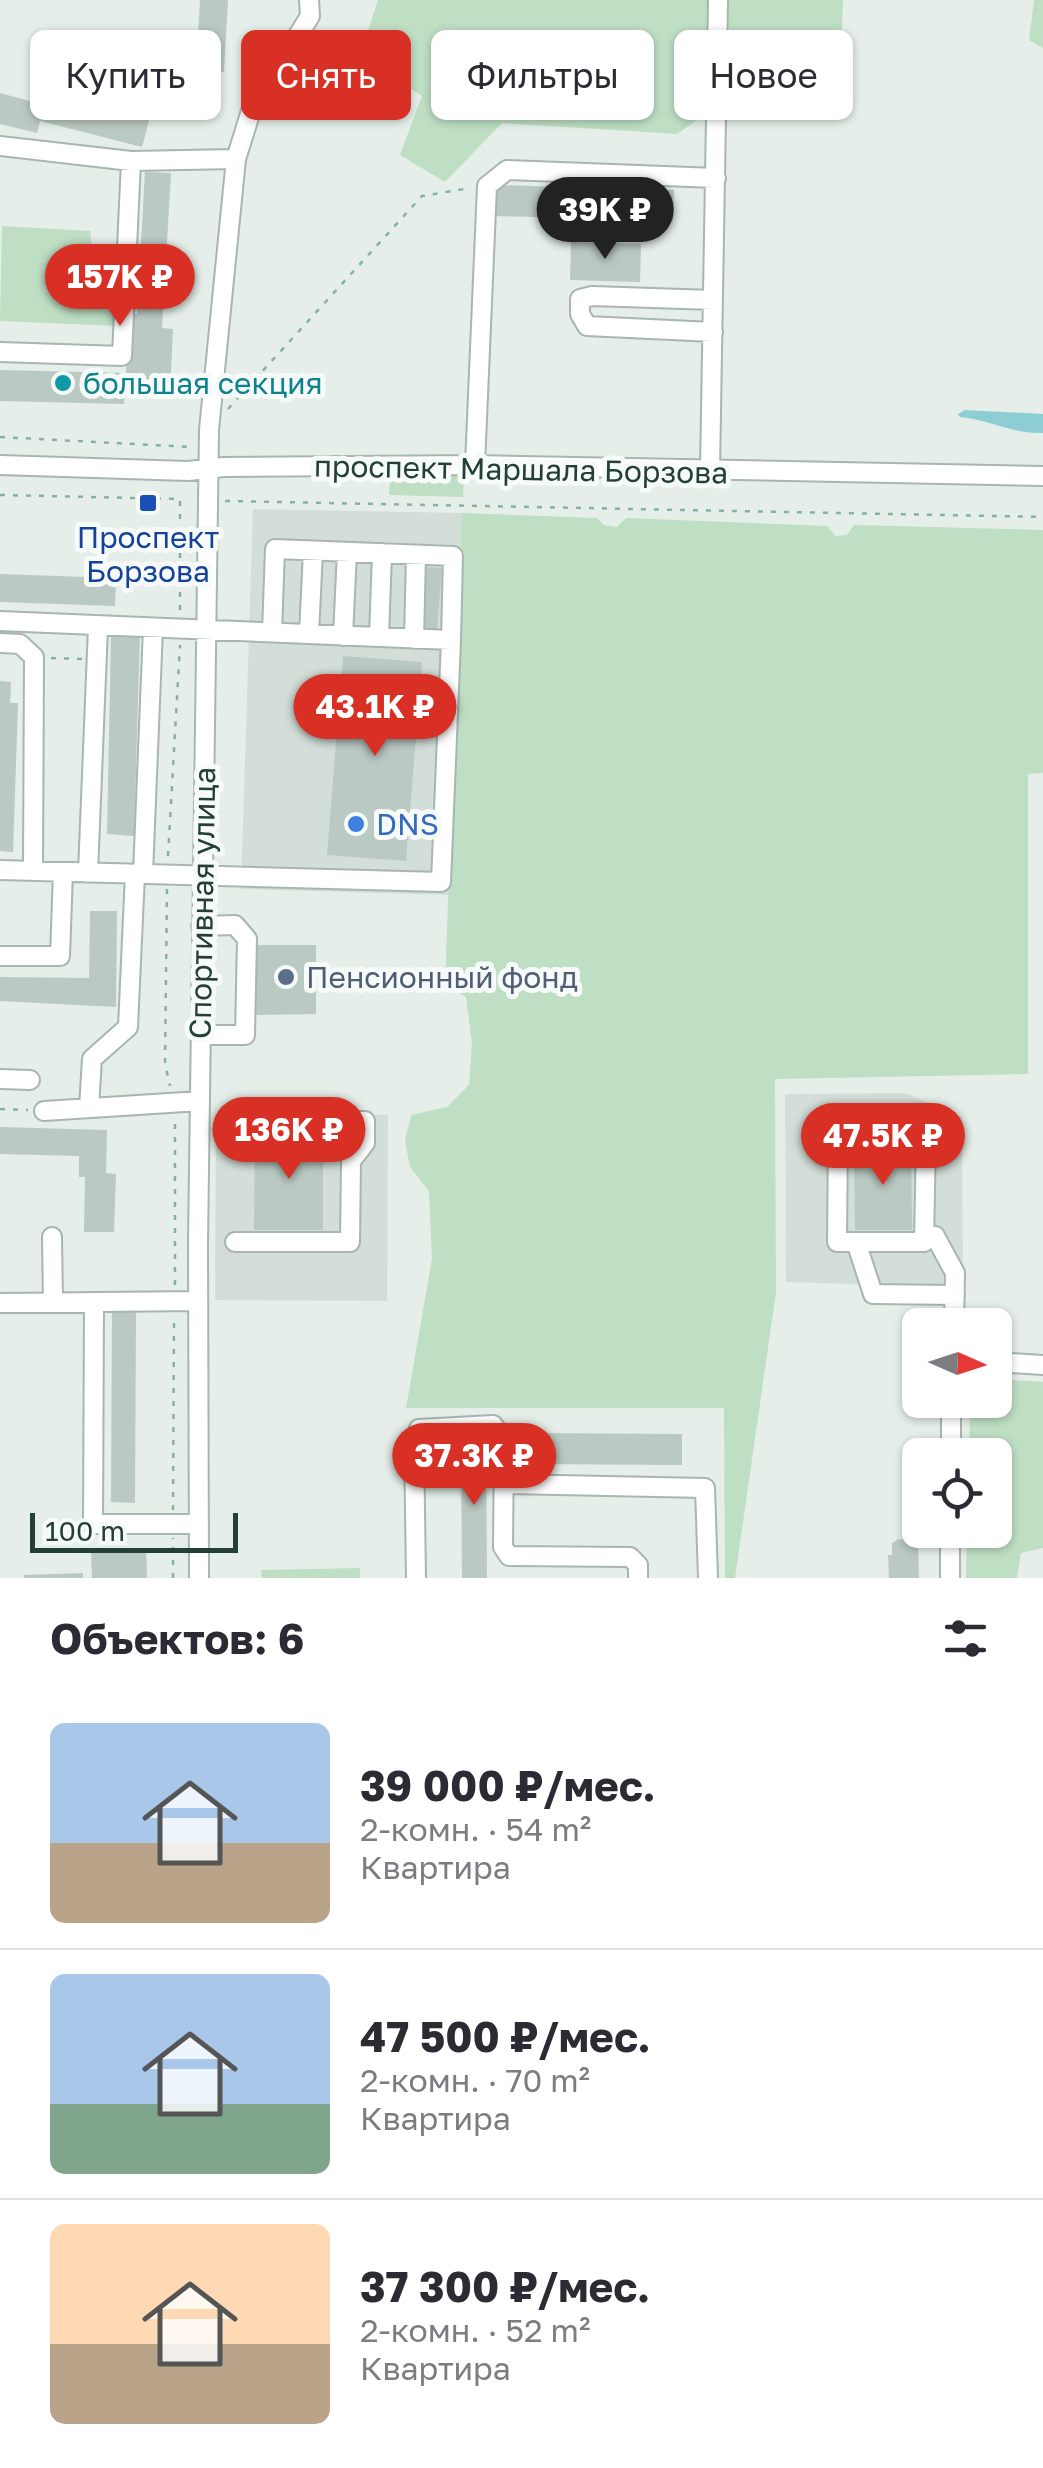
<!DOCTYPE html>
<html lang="ru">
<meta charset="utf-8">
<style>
:root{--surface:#fff;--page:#f7f7f7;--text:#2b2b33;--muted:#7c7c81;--line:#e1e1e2;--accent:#d93025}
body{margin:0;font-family:"Golos Text",sans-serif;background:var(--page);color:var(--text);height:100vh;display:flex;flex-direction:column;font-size:38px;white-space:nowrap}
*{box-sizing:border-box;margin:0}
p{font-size:32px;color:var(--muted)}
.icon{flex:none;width:55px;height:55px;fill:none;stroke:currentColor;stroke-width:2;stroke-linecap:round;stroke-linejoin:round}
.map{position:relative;height:1578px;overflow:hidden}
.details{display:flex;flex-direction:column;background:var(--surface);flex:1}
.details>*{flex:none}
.banner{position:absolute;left:30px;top:30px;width:985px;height:90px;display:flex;gap:20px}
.needle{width:65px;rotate:93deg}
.tools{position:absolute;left:902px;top:1308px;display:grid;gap:20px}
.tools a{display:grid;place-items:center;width:110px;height:110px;border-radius:15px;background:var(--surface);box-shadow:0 2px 8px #0004;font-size:50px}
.scale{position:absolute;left:30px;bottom:25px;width:208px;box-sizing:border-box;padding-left:10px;border:5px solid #244036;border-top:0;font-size:28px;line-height:35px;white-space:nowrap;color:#244036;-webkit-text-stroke:8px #f6faf8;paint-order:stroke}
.price{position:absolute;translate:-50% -85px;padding:0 22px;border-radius:35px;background:var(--accent);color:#fff;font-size:32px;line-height:65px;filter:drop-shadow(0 2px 5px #0008)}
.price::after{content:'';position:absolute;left:50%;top:60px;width:30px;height:22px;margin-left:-15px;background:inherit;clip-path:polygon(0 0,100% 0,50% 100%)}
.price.active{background:#222;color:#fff}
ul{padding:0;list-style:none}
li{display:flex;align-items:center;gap:30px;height:250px;padding:0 50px}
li+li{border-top:2px solid var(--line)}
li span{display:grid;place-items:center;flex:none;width:280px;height:200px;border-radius:15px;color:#555}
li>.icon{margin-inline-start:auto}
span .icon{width:120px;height:120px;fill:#fffc;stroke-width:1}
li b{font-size:42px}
h2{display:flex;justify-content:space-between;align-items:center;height:120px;padding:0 50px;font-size:42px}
.tag{padding:0 35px;border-radius:15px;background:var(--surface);box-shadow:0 2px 8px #0004;font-size:35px;line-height:90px}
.tag.active{background:var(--accent);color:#fff}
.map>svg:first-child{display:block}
.built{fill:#d3ded8}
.green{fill:#bedfc4}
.water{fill:#8dced3}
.building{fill:#bac9c2}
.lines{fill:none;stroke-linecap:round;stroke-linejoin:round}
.minor-casing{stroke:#a7b6b0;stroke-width:22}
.path{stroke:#85b2a0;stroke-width:2.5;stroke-dasharray:5 8;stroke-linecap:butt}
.minor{stroke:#fff;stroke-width:18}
.culture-dot{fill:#0f9aa8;stroke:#f6faf8;stroke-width:4}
.transit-dot{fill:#1a4fb4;stroke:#f6faf8;stroke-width:4}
.shop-dot{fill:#3f7fe0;stroke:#f6faf8;stroke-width:4}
.service-dot{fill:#5c6f8a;stroke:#f6faf8;stroke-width:4}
.labels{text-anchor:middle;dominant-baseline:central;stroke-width:10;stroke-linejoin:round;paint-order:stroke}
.culture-label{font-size:30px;fill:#0d838f;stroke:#f6faf8;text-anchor:start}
.street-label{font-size:30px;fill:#244036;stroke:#f6faf8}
.transit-label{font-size:30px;fill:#164399;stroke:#f6faf8}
.shop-label{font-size:30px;fill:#366cbe;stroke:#f6faf8;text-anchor:start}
.service-label{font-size:30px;fill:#4e5e75;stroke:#f6faf8;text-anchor:start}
</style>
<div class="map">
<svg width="1043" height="1578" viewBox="0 0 1043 1578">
<rect width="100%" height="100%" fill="#e5eee9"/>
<path class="built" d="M253 509 462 513 449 895 241 889Z
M905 1093 962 1117 963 1279 947 1287 786 1282 785 1094Z
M216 1114 388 1115 387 1301 215 1300Z"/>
<path class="green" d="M378 0H843L841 58 758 77 677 134 502 123 445 182 400 155 422 96 360 55Z
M1034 0H1043V48L1029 40Z
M2 226 90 231 93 254 122 256 119 326 0 321Z
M390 472 464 474 463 497 389 495Z
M462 513 597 518 604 525 617 527 626 518 828 526 835 536 847 535 854 525 1043 530V773L1028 774V1074L775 1079 776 1292 735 1578H725L724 1408H406L432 1259 429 1191 410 1167 405 1141 411 1115 447 1107 469 1085 472 1043 466 997 445 985Z
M995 1379 1043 1382V1548L1021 1553 1017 1578H966L967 1530H995V1455H969L970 1400H995Z
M360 1568V1578H262L261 1570Z"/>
<path class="water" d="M965 410 1043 414V433C1012 434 991 420 960 417L958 414Z"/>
<path class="building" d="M200 0H228L224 72 196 70Z
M48 91 150 117 142 147 40 121 37 133 0 124V93L44 105Z
M145 172 171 173 162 328 173 329 170 395 125 393 124 404 0 401V370L126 373 128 314H137Z
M496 185 674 190 673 221 495 216Z
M571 242 641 244 640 282 570 280Z
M424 567 442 568 437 631 420 630Z
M0 574 116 578 115 606 0 602Z
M140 634 134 836 107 834 111 635Z
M343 656 422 662 406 861 327 855Z
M0 681 11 682 10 703H18L13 852 0 851Z
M90 911H117L116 1007 0 1001V977L89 978Z
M255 945H316V1014L255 1015Z
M0 1127 107 1130 106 1173 116 1174 114 1232H84L85 1177H79V1156L0 1154Z
M255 1133H323V1230H254Z
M854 1145H911L912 1230H855Z
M112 1310H136L135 1503 111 1502Z
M525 1433 682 1434V1465L525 1464Z
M486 1438 487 1578H462L461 1439Z
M899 1539 918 1542 919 1578H889L888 1555H892V1543Z
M146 1548 147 1578H92L91 1550Z
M83 1573V1578H24V1575Z"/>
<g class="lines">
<g class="minor-casing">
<path id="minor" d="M0 146 131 161 236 159
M713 332 587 326 580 314V299L592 296 713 300
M0 352 122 356 131 161
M0 465 188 471 224 467 475 465 1043 476
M475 465 487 186 507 170 716 178
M710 470 718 0
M0 621 451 640 441 882 0 870
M272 632 275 549 453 556 451 640
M309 634 313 551
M343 636 347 552
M379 637 382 553
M414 639 416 555
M0 643 20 644 34 657 33 871
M88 873 98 627
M143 874 153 628
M0 956H60L63 872
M200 1035H245L247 939 235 925 201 926
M0 1079 30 1080
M89 1108 92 1059 128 1027 135 874
M44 1111 200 1101
M917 1131 926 1139 924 1242H837L838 1135Z
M927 1235 935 1236 955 1273 954 1325
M52 1237 53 1302
M235 1242H350L351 1161 365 1143V1121L236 1120
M857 1245 873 1294 955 1295
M94 1302 93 1524H198
M0 1303 198 1301
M995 1362 1043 1365
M951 1455V1400
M504 1484 705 1488 708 1578
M199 1578 198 1243 209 430 236 159 251 111 310 16 309 0
M416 1578 414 1441 419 1429 493 1425 504 1440 503 1547 509 1556 630 1557 638 1565V1578
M950 1578V1530"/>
</g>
<path class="path" d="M228 409 422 196 470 188
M0 437 191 447
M0 495 180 499V612
M225 501 1043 517
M51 658 83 659
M168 856 180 645
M167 889 165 1064 170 1086
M0 1109 28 1110
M175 1285V1118
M173 1510 174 1318
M173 1578V1538"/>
<use href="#minor" class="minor"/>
</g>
<circle class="culture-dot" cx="63" cy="383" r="10"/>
<rect class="transit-dot" x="138" y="493" width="20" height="20" rx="5"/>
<circle class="shop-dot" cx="356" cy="824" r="10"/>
<circle class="service-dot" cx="286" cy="977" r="10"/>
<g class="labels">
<g class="culture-label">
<text x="83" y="383">большая секция</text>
</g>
<g class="street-label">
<text transform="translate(521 469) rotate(1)">проспект Маршала Борзова</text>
<text transform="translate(202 903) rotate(-89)">Спортивная улица</text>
</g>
<g class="transit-label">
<text x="148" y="537">Проспект<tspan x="148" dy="34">Борзова</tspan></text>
</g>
<g class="shop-label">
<text x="376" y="824">DNS</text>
</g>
<g class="service-label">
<text x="306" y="977">Пенсионный фонд</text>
</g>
</g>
</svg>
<div class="tools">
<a><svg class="needle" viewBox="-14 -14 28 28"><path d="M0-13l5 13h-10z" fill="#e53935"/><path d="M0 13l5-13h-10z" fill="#7c7c81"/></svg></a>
<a><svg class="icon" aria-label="locate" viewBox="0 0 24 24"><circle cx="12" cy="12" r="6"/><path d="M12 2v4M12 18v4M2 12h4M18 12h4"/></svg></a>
</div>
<div class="scale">100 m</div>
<b class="price active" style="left:605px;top:262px">39K ₽</b>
<b class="price" style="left:120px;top:329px">157K ₽</b>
<b class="price" style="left:375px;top:759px">43.1K ₽</b>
<b class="price" style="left:289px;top:1182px">136K ₽</b>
<b class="price" style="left:883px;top:1188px">47.5K ₽</b>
<b class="price" style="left:474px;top:1508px">37.3K ₽</b>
<div class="banner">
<a class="tag">Купить</a>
<a class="tag active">Снять</a>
<a class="tag">Фильтры</a>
<a class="tag">Новое</a>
</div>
</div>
<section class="details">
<h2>Объектов: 6<svg class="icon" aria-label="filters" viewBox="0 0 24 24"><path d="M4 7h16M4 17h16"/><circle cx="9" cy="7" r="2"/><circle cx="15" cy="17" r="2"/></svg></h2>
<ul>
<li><span style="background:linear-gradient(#a9c7e8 60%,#b9a48a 0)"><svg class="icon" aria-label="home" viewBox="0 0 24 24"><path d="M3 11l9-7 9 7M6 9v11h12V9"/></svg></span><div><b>39 000 ₽/мес.</b><p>2-комн. · 54 m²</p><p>Квартира</p></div></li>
<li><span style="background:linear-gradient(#a9c7e8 65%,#7fa58c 0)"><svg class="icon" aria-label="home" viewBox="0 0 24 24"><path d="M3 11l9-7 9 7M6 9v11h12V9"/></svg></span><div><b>47 500 ₽/мес.</b><p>2-комн. · 70 m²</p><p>Квартира</p></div></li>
<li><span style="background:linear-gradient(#ffd9b3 60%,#b9a48a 0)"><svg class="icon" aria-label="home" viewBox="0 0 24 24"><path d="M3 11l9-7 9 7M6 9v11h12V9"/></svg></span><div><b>37 300 ₽/мес.</b><p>2-комн. · 52 m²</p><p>Квартира</p></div></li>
</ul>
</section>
